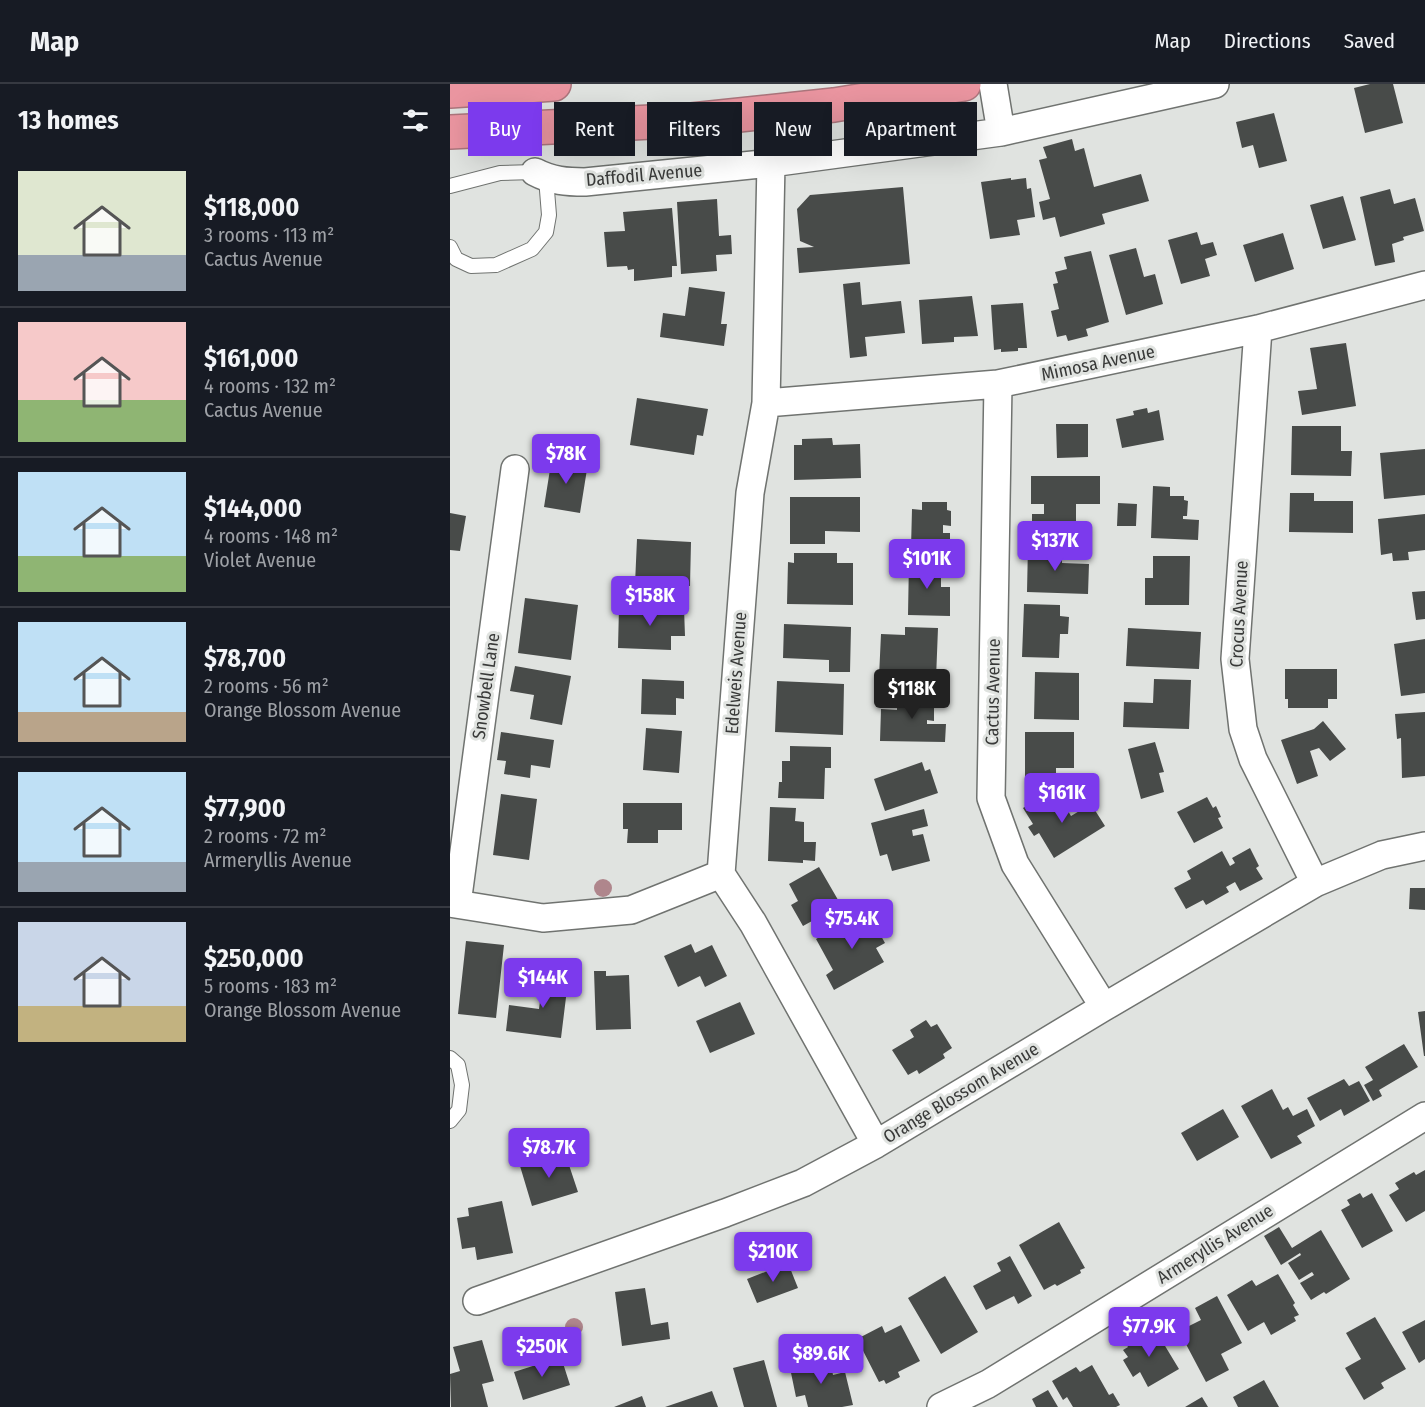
<!DOCTYPE html>
<meta charset="utf-8">
<style>
:root{--surface:#171b24;--page:#242831;--text:#f1f3f6;--muted:#9ea1a6;--line:#363941;--accent:#7c3aed}
body{margin:0;font-family:"Fira Sans Condensed",sans-serif;background:var(--page);color:var(--text);height:100vh;display:flex;flex-direction:column;font-size:22px;white-space:nowrap}
*{box-sizing:border-box;margin:0}
p{font-size:20px;color:var(--muted)}
.icon{flex:none;width:33px;height:33px;fill:none;stroke:currentColor;stroke-width:2;stroke-linecap:round;stroke-linejoin:round}
.map{position:relative;flex:1;overflow:hidden}
.drawer{display:flex;flex-direction:column;background:var(--surface);width:450px}
.drawer>*{flex:none}
.guide{position:absolute;left:18px;top:18px;width:570px;height:54px;display:flex;gap:12px}
.price{position:absolute;translate:-50% -51px;padding:0 14px;border-radius:6px;background:var(--accent);color:#fff;font-size:20px;line-height:39px;filter:drop-shadow(0 2px 3px #0008)}
.price::after{content:'';position:absolute;left:50%;top:36px;width:18px;height:14px;margin-left:-9px;background:inherit;clip-path:polygon(0 0,100% 0,50% 100%)}
.price.current{background:#222;color:#fff}
ul{padding:0;list-style:none}
li{display:flex;align-items:center;gap:18px;height:150px;padding:0 18px}
li+li{border-top:2px solid var(--line)}
li span{display:grid;place-items:center;flex:none;width:168px;height:120px;border-radius:0px;color:#555}
li>.icon{margin-inline-start:auto}
span .icon{width:72px;height:72px;fill:#fffc;stroke-width:1}
li b{font-size:26px}
h2{display:flex;justify-content:space-between;align-items:center;height:72px;padding:0 18px;font-size:26px}
.chip{padding:0 21px;border-radius:0px;background:var(--surface);box-shadow:0 6px 24px #0002;font-size:21px;line-height:54px}
.chip.current{background:var(--accent);color:#fff}
header{display:flex;align-items:center;gap:36px;box-sizing:border-box;height:84px;padding:0 30px;background:var(--surface);border-bottom:2px solid var(--line)}
header strong{font-size:28px}
nav{display:flex;gap:33px;margin-inline-start:auto;font-size:21px}
main{display:flex;flex:1;min-height:0}
.map>svg:first-child{display:block}
.building{fill:#484b49}
.lines{fill:none;stroke-linecap:round;stroke-linejoin:round}
.lane-casing{stroke:#707370;stroke-width:16}
.street-casing{stroke:#707370;stroke-width:30}
.highway-casing{stroke:#ac757c;stroke-width:36}
.lane{stroke:#fff;stroke-width:14}
.street{stroke:#fff;stroke-width:27}
.highway{stroke:#ea95a0;stroke-width:33}
.tree{fill:#af868c}
.labels{text-anchor:middle;dominant-baseline:central;stroke-width:6;stroke-linejoin:round;paint-order:stroke}
.street-label{font-size:18px;fill:#393a39;stroke:#e0e3e0}
</style>
<header>
<strong>Map</strong>
<nav><a>Map</a><a>Directions</a><a>Saved</a></nav>
</header>
<main>
<section class="drawer">
<h2>13 homes<svg class="icon" aria-label="filters" viewBox="0 0 24 24"><path d="M4 7h16M4 17h16"/><circle cx="9" cy="7" r="2"/><circle cx="15" cy="17" r="2"/></svg></h2>
<ul>
<li><span style="background:linear-gradient(#dfe7d0 70%,#9aa5b1 0)"><svg class="icon" aria-label="home" viewBox="0 0 24 24"><path d="M3 11l9-7 9 7M6 9v11h12V9"/></svg></span><div><b>$118,000</b><p>3 rooms · 113 m²</p><p>Cactus Avenue</p></div></li>
<li><span style="background:linear-gradient(#f6c9c9 65%,#8fb573 0)"><svg class="icon" aria-label="home" viewBox="0 0 24 24"><path d="M3 11l9-7 9 7M6 9v11h12V9"/></svg></span><div><b>$161,000</b><p>4 rooms · 132 m²</p><p>Cactus Avenue</p></div></li>
<li><span style="background:linear-gradient(#bfe0f5 70%,#8fb573 0)"><svg class="icon" aria-label="home" viewBox="0 0 24 24"><path d="M3 11l9-7 9 7M6 9v11h12V9"/></svg></span><div><b>$144,000</b><p>4 rooms · 148 m²</p><p>Violet Avenue</p></div></li>
<li><span style="background:linear-gradient(#bfe0f5 75%,#b9a48a 0)"><svg class="icon" aria-label="home" viewBox="0 0 24 24"><path d="M3 11l9-7 9 7M6 9v11h12V9"/></svg></span><div><b>$78,700</b><p>2 rooms · 56 m²</p><p>Orange Blossom Avenue</p></div></li>
<li><span style="background:linear-gradient(#bfe0f5 75%,#9aa5b1 0)"><svg class="icon" aria-label="home" viewBox="0 0 24 24"><path d="M3 11l9-7 9 7M6 9v11h12V9"/></svg></span><div><b>$77,900</b><p>2 rooms · 72 m²</p><p>Armeryllis Avenue</p></div></li>
<li><span style="background:linear-gradient(#c9d6e8 70%,#c2b280 0)"><svg class="icon" aria-label="home" viewBox="0 0 24 24"><path d="M3 11l9-7 9 7M6 9v11h12V9"/></svg></span><div><b>$250,000</b><p>5 rooms · 183 m²</p><p>Orange Blossom Avenue</p></div></li>
</ul>
</section>
<div class="map">
<svg width="975" height="1323" viewBox="0 0 975 1323">
<rect width="100%" height="100%" fill="#e0e3e0"/>
<path class="building" d="M920 0H943L953 39 915 49 904 4Z
M824 29 837 77 809 84 803 61 792 64 786 38Z
M622 55 625 67 634 64 644 103 691 90 699 117 652 130 655 140 610 153 605 133 593 136 589 118 600 115 589 76 597 74 593 63Z
M561 94V96L576 94 577 105 581 104 585 133 567 136 570 151 540 155 531 98Z
M453 103 460 180 349 189 347 164 364 163 350 157 347 125 360 111Z
M940 105 944 120 965 114 974 147 953 153 954 156 942 160 945 178 925 182 910 113Z
M893 112 906 156 873 165 860 121Z
M267 115 269 152 281 151 282 170 266 171 267 187 231 190 227 118Z
M222 124 227 182H222V193L184 197V185L178 186 177 182 157 183 154 148 175 147 173 128Z
M747 148 751 161 763 158 767 171 755 175 760 192 731 200 718 156Z
M833 149 844 185 805 198 793 161Z
M686 164 694 193 705 190 713 220 676 231 659 171Z
M641 167 659 238 636 245 638 252 618 257 616 251 607 253 601 227 609 225 603 200 608 199 605 188 617 185 614 173Z
M410 198 412 221 451 217 455 249 415 253 417 272 400 274 393 200Z
M239 203 275 208 271 240H277L274 262 210 253 213 229 235 232Z
M522 212 528 252 504 253V258L472 260 469 216Z
M573 219 577 264H568V267L551 268V265L544 266 541 221Z
M896 259 906 322 852 331 848 307 867 305 860 264Z
M187 314 258 325 253 352 247 351 244 371 180 361Z
M697 324 698 329 709 326 714 356 672 364 666 335 684 331 683 327Z
M606 340H638V373L607 374Z
M842 342H891V367H902L901 392 841 391Z
M382 354 383 361 410 360 411 394 344 396V361H352V355Z
M975 365V411L934 415 930 369Z
M102 373 138 379 130 429 94 423Z
M581 392H650V420H626V448L582 449V430H594V420H581Z
M703 402 720 403V412H734V416L738 417 737 432H733V435L749 436 748 456 701 454Z
M840 409H864V417H903V449L839 448Z
M340 413H410V448L375 447V460H340Z
M472 418H497V426L501 427V442L493 441V449H500V465L461 464 462 425 472 426Z
M668 419 687 420 686 442H667Z
M0 429 16 432 10 467 0 466Z
M975 430V466L958 468 959 476 943 477 942 469 931 471 928 435Z
M187 455 241 458 240 502 185 500Z
M578 461 612 462V479L639 480 638 510 577 508Z
M344 469H387V479H403V521L337 520 338 478 344 479Z
M703 472H740L739 521H695V494H703Z
M459 476 491 477V503H500V532L458 531Z
M975 507V535L966 536 962 508Z
M75 514 128 521 121 576 68 569Z
M574 520 610 521V532L619 533 618 550H610L609 574 572 573Z
M169 523 234 524 235 552H221V566L168 564Z
M334 540 401 543 400 588H379V576L333 574Z
M455 543 488 544 486 595 429 593 431 550 455 551Z
M678 544 751 548 749 585 676 582Z
M975 555V609L951 612 944 560Z
M65 582 121 592 112 641 80 635 84 611 60 607Z
M835 585H887V615H878V624H838V615H835Z
M585 588 629 589V636L584 635Z
M192 595 234 597V615L226 614V631L191 630Z
M704 595 741 596 739 645 673 643 674 618 703 619Z
M327 597 394 600 393 651 325 648Z
M447 607 484 608V637L477 636V640H496L495 658 430 657 431 625 447 626Z
M975 628V692L952 694 951 654 947 655 945 630Z
M873 637 896 665 880 677 869 664 860 667 868 692 847 700 831 656 864 645Z
M196 644 232 647 229 689 193 686Z
M51 648 104 656 100 684 81 681 80 694 54 690 56 677 47 676Z
M575 648H624V684H606V695H575Z
M705 658 714 688 709 689 714 708 691 715 678 665Z
M340 662 381 663V684H375L374 715 328 714 329 698H332V677H340Z
M472 678 475 687 480 685 488 709 435 727 424 695Z
M51 710 87 715 79 776 43 771Z
M592 712 597 720 609 712 621 732 641 720 655 742 604 774 589 749 584 752 578 743 583 740 573 724Z
M757 713 763 724 766 722 771 733 768 734 773 744 744 759 727 728Z
M173 719H232V746H208V759H177L178 745H173Z
M320 723 346 724 345 737 354 738V758H366L365 777 353 776V779L318 777Z
M474 725 478 742 462 746 463 752 473 750 480 777 442 787 437 770 430 772 421 739Z
M800 764 809 782 806 784 813 795 790 807 785 798 776 803 779 808 756 821 753 816 736 825 724 804 741 795 737 787 772 767 780 782 785 779 782 774Z
M369 783 391 821 353 842 341 821 348 817 339 800Z
M960 804H975V826L959 825Z
M417 827 435 859 426 864 434 878 384 906 376 891 383 886 366 855Z
M16 857 54 861 46 934 8 930Z
M241 860 245 869 262 861 277 892 255 903 250 892 228 903 214 872Z
M94 886 119 889 111 954 56 947 59 921 89 925Z
M144 887H156V892L179 891 181 945 146 946Z
M290 918 305 950 260 969 246 937Z
M975 927V972H974L968 928Z
M476 936 481 943 487 940 502 964 493 970 495 974 469 990 467 986 458 991 442 966 464 953 460 946Z
M954 960 968 983 929 1006 932 1012 923 1017 914 1001 923 996 915 983Z
M894 995 899 1002 909 997 920 1017 894 1032 891 1025 870 1037 857 1014Z
M822 1005 833 1026 838 1023 843 1032 857 1025 865 1042 847 1052 852 1059 821 1075 791 1022Z
M773 1025 789 1053 747 1077 731 1049Z
M115 1069 128 1108 82 1122 70 1082Z
M975 1086V1127L956 1138 939 1111 949 1105 945 1099 964 1088 966 1091Z
M910 1109 913 1114 922 1109 943 1147 912 1164 891 1126 900 1121 897 1116Z
M52 1117 63 1169 27 1176 25 1163 12 1165 7 1134 19 1132 18 1124Z
M609 1138 635 1184 630 1186 631 1189 607 1202 605 1200 594 1206 569 1161Z
M829 1143 842 1164 871 1146 900 1195 876 1210 874 1208 861 1216 850 1199 864 1191 862 1188 849 1196 838 1179 851 1171 850 1169 831 1181 814 1152Z
M560 1172 582 1212 568 1220 564 1212 536 1226 523 1202 551 1187 547 1179Z
M338 1179 348 1204 307 1219 297 1195Z
M828 1190 845 1219 843 1221 849 1231 844 1233 846 1237 821 1251 814 1238 798 1247 777 1211 802 1196 806 1202Z
M495 1192 528 1248 491 1270 458 1214Z
M195 1204 201 1241 218 1238 220 1255 172 1262 165 1208Z
M767 1212 792 1259 771 1270 779 1286 756 1298 729 1247 751 1236 745 1224Z
M925 1233 956 1285 931 1299 934 1304 914 1316 895 1284 911 1275 896 1249Z
M975 1236V1275L969 1279 952 1248Z
M451 1241 470 1277 448 1288 450 1293 436 1300 434 1296 429 1298 407 1255 432 1242 435 1249Z
M693 1247 696 1253 706 1247 729 1285 698 1303 690 1288 683 1293 673 1276 678 1273 673 1266 678 1263 675 1258Z
M32 1256 44 1297 32 1300 38 1323H1L0 1290 10 1287 3 1263Z
M111 1273 120 1301 73 1316 64 1288Z
M380 1275 383 1291 395 1288 403 1321 392 1323H358L355 1311 346 1313 340 1284Z
M314 1276 327 1323H294L283 1284Z
M642 1281 659 1311 663 1309 670 1321 666 1323H623L617 1313 613 1316 602 1297 626 1283 630 1288Z
M814 1296 829 1323H788L783 1313Z
M598 1306 608 1323H586L582 1315Z
M262 1307 268 1323H215Z
M192 1312 196 1323H164Z
M752 1313 758 1323H735Z"/>
<g class="lines">
<g class="lane-casing">
<path id="lane" d="M0 102 50 89 85 88
M0 163 6 175 21 182 46 181 82 165 96 148 99 131 96 94
M0 974 8 981 12 1001 9 1026 0 1037"/>
</g>
<g class="street-casing">
<path id="street" d="M543 0 551 48
M321 79 316 319 300 409 271 790 303 839 426 1060
M85 88C102 97 117 98 135 98L321 79 551 48 765 0
M808 245 785 575 793 645 803 675 865 799
M548 300 541 714 565 780 654 923
M316 319 548 300 808 245 975 201
M0 819 93 834 181 826 271 790
M7 820 65 385
M27 1217 275 1129 353 1099 426 1060 654 923 865 799 932 771 975 762
M491 1323 538 1300 975 1032"/>
</g>
<g class="highway-casing">
<path id="highway" d="M0 7 104 0
M0 48 242 36 384 21 514 0"/>
</g>
<use href="#lane" class="lane"/>
<use href="#street" class="street"/>
<use href="#highway" class="highway"/>
</g>
<g class="tree">
<circle cx="153" cy="804" r="9"/>
<circle cx="124" cy="1243" r="9"/>
</g>
<g class="labels">
<g class="street-label">
<text transform="translate(194 91) rotate(-5)">Daffodil Avenue</text>
<text transform="translate(648 279) rotate(-12)">Mimosa Avenue</text>
<text transform="translate(789 530) rotate(-87)">Crocus Avenue</text>
<text transform="translate(286 589) rotate(-86)">Edelweis Avenue</text>
<text transform="translate(36 602) rotate(-82)">Snowbell Lane</text>
<text transform="translate(543 608) rotate(-89)">Cactus Avenue</text>
<text transform="translate(511 1009) rotate(-31)">Orange Blossom Avenue</text>
<text transform="translate(765 1160) rotate(-32)">Armeryllis Avenue</text>
</g>
</g>
</svg>
<b class="price" style="left:116px;top:401px">$78K</b>
<b class="price" style="left:605px;top:488px">$137K</b>
<b class="price" style="left:477px;top:506px">$101K</b>
<b class="price" style="left:200px;top:543px">$158K</b>
<b class="price current" style="left:462px;top:636px">$118K</b>
<b class="price" style="left:612px;top:740px">$161K</b>
<b class="price" style="left:402px;top:866px">$75.4K</b>
<b class="price" style="left:93px;top:925px">$144K</b>
<b class="price" style="left:99px;top:1095px">$78.7K</b>
<b class="price" style="left:323px;top:1199px">$210K</b>
<b class="price" style="left:699px;top:1274px">$77.9K</b>
<b class="price" style="left:92px;top:1294px">$250K</b>
<b class="price" style="left:371px;top:1301px">$89.6K</b>
<div class="guide">
<a class="chip current">Buy</a>
<a class="chip">Rent</a>
<a class="chip">Filters</a>
<a class="chip">New</a>
<a class="chip">Apartment</a>
</div>
</div>
</main>
